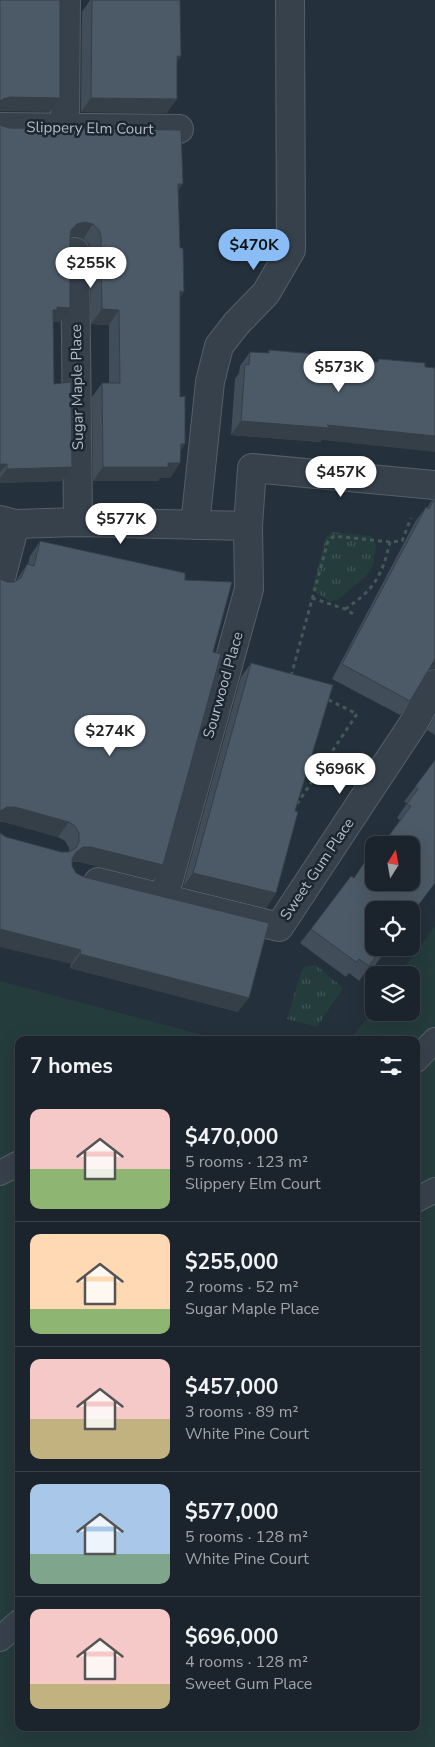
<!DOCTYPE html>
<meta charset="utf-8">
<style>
:root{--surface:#1b242c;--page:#242c34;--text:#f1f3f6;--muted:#a0a4a9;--line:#394148;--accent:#8abcf5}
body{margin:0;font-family:"Nunito Sans",sans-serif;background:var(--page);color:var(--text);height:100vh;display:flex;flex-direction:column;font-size:19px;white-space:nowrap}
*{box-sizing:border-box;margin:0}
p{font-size:16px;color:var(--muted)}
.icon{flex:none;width:28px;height:28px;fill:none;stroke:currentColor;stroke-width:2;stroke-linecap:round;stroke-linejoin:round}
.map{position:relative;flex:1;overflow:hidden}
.side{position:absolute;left:15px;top:1036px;width:405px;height:695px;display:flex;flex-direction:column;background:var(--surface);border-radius:10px;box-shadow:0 5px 20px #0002,0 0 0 1px var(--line)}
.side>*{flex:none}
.needle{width:32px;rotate:11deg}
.fabs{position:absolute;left:365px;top:836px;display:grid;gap:10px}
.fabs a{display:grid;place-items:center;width:55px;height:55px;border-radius:10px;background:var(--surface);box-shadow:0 5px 20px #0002,0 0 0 1px var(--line);font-size:25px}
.price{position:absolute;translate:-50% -42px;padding:0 11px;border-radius:18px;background:#fff;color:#222;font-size:16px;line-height:32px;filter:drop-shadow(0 1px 2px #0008)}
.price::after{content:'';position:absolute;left:50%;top:30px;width:15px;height:11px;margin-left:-8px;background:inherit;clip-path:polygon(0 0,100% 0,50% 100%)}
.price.selected{background:var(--accent);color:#111}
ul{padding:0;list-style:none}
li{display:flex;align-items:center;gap:15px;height:125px;padding:0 15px}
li+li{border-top:1px solid var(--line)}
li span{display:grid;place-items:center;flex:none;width:140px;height:100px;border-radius:10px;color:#555}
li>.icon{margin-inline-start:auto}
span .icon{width:60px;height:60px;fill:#fffc;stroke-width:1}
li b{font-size:21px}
h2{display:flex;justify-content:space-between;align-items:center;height:60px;padding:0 15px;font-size:21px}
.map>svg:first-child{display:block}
.grass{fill:url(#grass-tufts)}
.garden{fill:#253c3c}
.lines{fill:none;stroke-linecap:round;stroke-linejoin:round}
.lane-casing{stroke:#555f69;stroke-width:26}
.street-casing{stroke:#555f69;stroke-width:30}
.path{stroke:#435959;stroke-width:3;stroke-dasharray:4 4;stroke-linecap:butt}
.lane{stroke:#37414c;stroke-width:24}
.street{stroke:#37414c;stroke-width:28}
.wall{fill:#414d59}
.shaded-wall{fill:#353f48}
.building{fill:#4c5a67;stroke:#353f48}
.labels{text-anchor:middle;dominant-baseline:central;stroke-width:5;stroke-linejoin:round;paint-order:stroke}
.street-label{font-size:15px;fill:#b3bcc7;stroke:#1c2630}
</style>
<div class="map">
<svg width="435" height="1747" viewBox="0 0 435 1747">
<defs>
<pattern id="grass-tufts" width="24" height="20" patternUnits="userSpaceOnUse" patternTransform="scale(1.25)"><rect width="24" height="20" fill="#253c3c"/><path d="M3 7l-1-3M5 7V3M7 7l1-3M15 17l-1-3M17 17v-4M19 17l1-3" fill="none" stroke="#425657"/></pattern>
</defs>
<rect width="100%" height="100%" fill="#24303b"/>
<path class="grass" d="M333 532 371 536 376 545 373 566 366 576 338 600 329 601 312 589 326 537Z
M316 965 343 988 317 1027 287 1019 301 972 305 967Z"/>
<path class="garden" d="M435 926V1747H0V981L222 1040H19V1728H416V1040H350L374 1009V1012H411V975H399Z"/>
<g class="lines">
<g class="lane-casing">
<path id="lane" d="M416 1060 435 1040
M0 1173 19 1163
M416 1200 435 1190
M0 1639 19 1622"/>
</g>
<g class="street-casing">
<path id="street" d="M0 127 179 129
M65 127 66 0
M75 252 78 522
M0 520 15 524 78 522 248 526
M195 525 210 382 219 346 236 324 266 293 291 250 290 0
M0 582 15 524
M98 882 279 927 413 724 435 684
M164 897 249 589 248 526 252 468 435 485"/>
</g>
<path class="path" d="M312 598 345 609 355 615
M345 609C374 590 382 576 390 542
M291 676 328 541 334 536 390 542 402 541 411 518
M297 804 357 714 325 698"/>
<use href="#lane" class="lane"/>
<use href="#street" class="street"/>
</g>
<path class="wall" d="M90 0H180L177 63 167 113 81 112 82 12Z
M0 124 2 126 178 190 180 397 185 444 181 450 180 463 170 478H160L158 481H93L92 397 102 383H109V325L91 324V251L89 244 83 239 75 236 70 238 60 322H53L54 384 62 481 0 483Z
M269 350 316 357 377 362 379 359 425 363 322 440 320 442 231 435 235 379 239 373 240 366 250 352 267 353Z
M435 495V669L428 670 410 701 400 715 332 679 415 522 426 507 427 508Z
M40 541 185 580 213 652 163 865 153 880 80 862H72V866L76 873 238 1012 70 968 71 964 6 837 61 852H69V848L65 841 58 837 4 822H0V579L7 582H14L16 581 27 564H28L30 556Z
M251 663 295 811 276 893 266 908 183 887 241 677Z
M435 716V735L427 730Z
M435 760 374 948H388L373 968 370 965 359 981 349 973 346 977 300 943 311 929 354 878 367 866 400 820 397 818 407 803 404 802Z"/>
<path class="shaded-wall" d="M177 56H181L171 71Z
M10 97 60 98 49 112 0 111V101L3 99Z
M91 98 177 99 167 113 81 112Z
M178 184H183L173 198Z
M85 222 93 224 83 239 75 236 67 239 71 230 77 224Z
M180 291 184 292 173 306Z
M57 307 70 308 60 322H49L53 310Z
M102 309 119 310 109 325 91 324Z
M241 421 327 425 435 436V452L322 440 320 442 231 435Z
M181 444H185L175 458Z
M168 463H180L170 478H160L158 481H93L103 467Z
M0 464H7L0 473Z
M72 467 62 481 0 483V478L7 469Z
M435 659V669L427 671Z
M7 807H15L69 822 58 837 4 822H0V811Z
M83 847H91L163 865 153 880 80 862H72L65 867 76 852Z
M193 873 276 893 266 908 183 887Z
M0 929 81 950 71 964 0 947Z
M80 954 249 998 238 1012 70 968Z"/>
<path class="building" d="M0 0H60V98L10 97 3 99 0 101Z
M92 0H180L181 56H177V99L91 98Z
M0 124 2 126 10 128 181 130 183 184H178L180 248H183L184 292 180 291V397L185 396V444H181L180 463H168V467H103L102 383H120L119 310 102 309 101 237 99 230 93 224 85 222 77 224 71 230 70 237V308L57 307V310H53L54 384 71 382 72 467 7 469V464H0Z
M269 350 316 354V357L378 362 379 359 425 363V367L435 368V436L327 425 330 428 241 421 245 364 249 365 250 352 269 353Z
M435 497V659L410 701 342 664 426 507 429 509Z
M40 541 185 573V580L232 582 213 652 221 654 163 865 91 847H83L76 852 72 859V866L76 873 84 877 269 923 249 998 80 954 81 950 0 929V833L6 837 61 852H69L76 848 79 842V833L75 826 69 822 15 807H7L0 811V579L7 582H14L21 578 27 564 34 566Z
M251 663 333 685 295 811 298 812 276 893 193 873Z
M435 760V883L411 915V910H374V948H387L383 953 380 951 369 966 359 959 356 962 311 929 351 876 354 878 364 863 367 866 374 856V882H411V845H382L411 806 407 804 418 789 415 787Z"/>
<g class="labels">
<g class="street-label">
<text transform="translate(90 128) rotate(1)">Slippery Elm Court</text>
<text transform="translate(77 387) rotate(-91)">Sugar Maple Place</text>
<text transform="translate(223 685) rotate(-74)">Sourwood Place</text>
<text transform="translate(317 869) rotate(-56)">Sweet Gum Place</text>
</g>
</g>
</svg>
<div class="fabs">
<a><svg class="needle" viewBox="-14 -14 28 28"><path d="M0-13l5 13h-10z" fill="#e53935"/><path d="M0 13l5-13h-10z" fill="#a0a4a9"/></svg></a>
<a><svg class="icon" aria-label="locate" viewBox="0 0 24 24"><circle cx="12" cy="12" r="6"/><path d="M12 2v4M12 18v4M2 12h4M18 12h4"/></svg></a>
<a><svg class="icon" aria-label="layers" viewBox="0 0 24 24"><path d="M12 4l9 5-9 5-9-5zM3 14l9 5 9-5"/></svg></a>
</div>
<b class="price selected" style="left:254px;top:271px">$470K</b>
<b class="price" style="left:91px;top:289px">$255K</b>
<b class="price" style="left:339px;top:393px">$573K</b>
<b class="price" style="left:341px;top:498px">$457K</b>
<b class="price" style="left:121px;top:545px">$577K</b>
<b class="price" style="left:110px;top:757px">$274K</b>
<b class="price" style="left:340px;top:795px">$696K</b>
<section class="side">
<h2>7 homes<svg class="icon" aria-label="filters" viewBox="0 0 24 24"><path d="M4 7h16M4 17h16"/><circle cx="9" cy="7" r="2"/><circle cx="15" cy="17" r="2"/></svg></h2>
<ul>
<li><span style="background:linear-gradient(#f6c9c9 60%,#8fb573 0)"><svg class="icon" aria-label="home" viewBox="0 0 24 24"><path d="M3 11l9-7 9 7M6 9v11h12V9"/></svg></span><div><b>$470,000</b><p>5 rooms · 123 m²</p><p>Slippery Elm Court</p></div></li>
<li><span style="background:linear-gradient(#ffd9b3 75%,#8fb573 0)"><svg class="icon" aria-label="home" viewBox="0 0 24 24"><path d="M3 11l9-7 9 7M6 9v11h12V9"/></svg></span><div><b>$255,000</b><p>2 rooms · 52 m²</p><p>Sugar Maple Place</p></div></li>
<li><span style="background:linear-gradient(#f6c9c9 60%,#c2b280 0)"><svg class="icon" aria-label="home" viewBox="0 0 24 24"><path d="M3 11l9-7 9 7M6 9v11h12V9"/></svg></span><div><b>$457,000</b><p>3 rooms · 89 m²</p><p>White Pine Court</p></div></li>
<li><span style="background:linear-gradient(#a9c7e8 70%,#7fa58c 0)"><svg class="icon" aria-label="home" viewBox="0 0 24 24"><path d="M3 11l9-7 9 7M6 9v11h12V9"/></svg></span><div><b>$577,000</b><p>5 rooms · 128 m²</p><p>White Pine Court</p></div></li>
<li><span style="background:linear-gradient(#f6c9c9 75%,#c2b280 0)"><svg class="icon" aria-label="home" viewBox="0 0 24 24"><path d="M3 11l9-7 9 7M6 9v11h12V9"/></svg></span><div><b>$696,000</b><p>4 rooms · 128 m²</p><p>Sweet Gum Place</p></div></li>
</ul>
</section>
</div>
